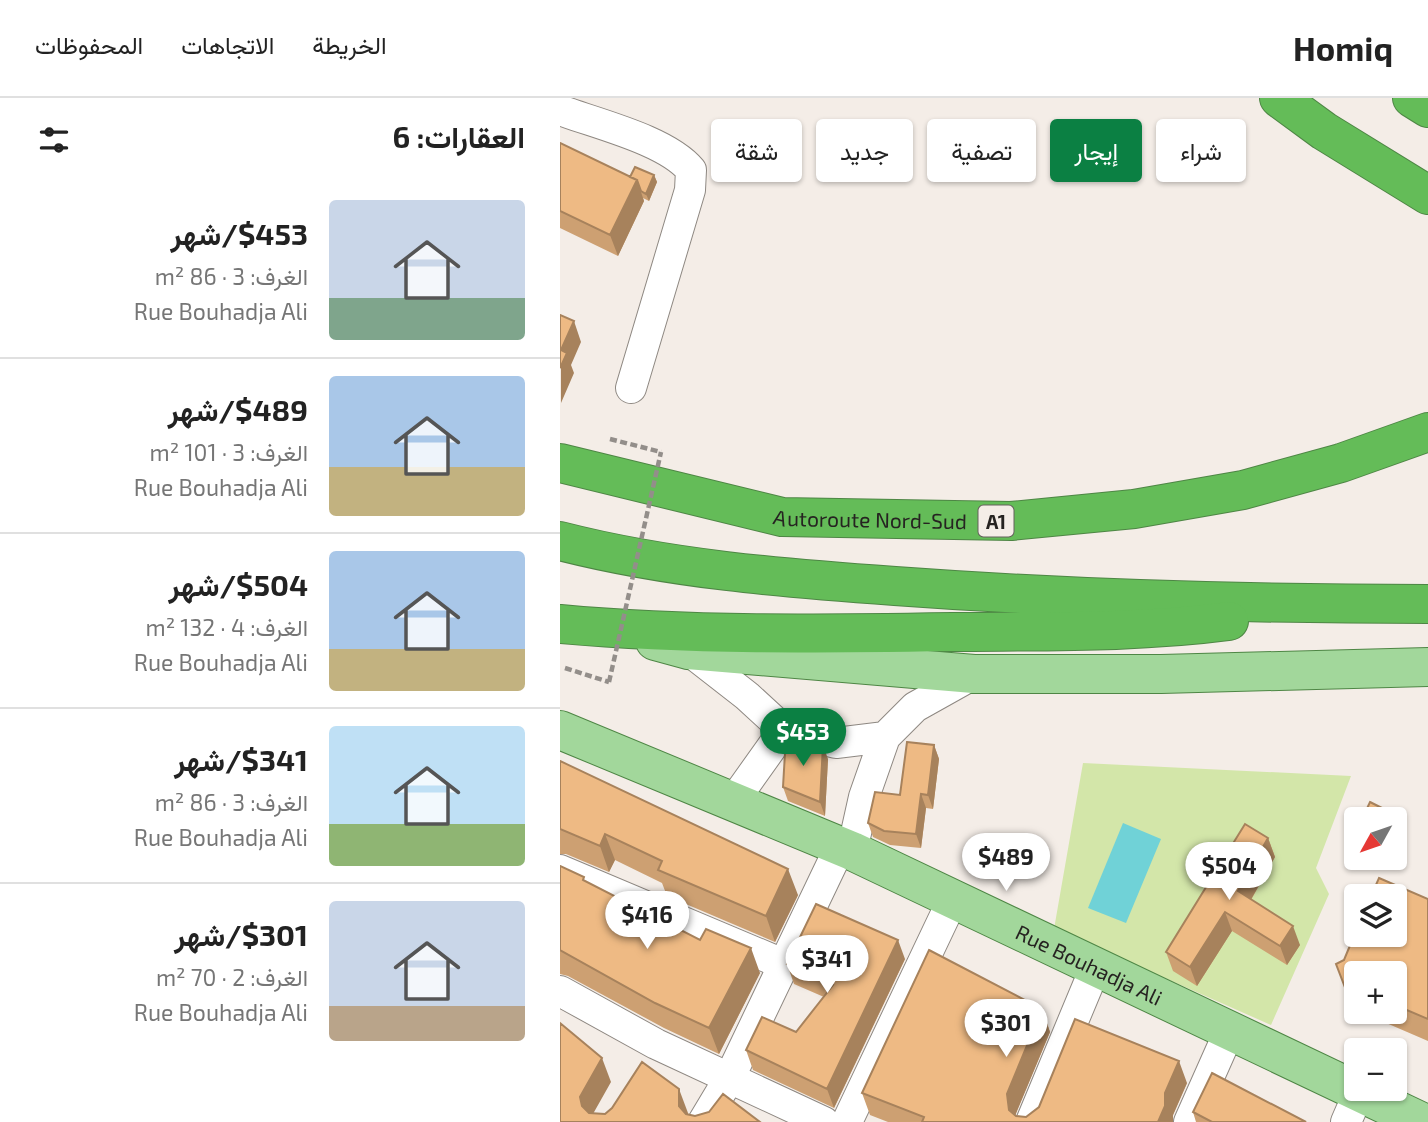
<!DOCTYPE html>
<html lang="ar">
<meta charset="utf-8">
<style>
:root{--surface:#fff;--page:#f2f2f2;--text:#222;--muted:#767676;--line:#e0e0e0;--accent:#0b8043}
body{margin:0;font-family:"Exo 2",Vazirmatn,sans-serif;background:var(--page);color:var(--text);direction:rtl;height:100vh;display:flex;flex-direction:column;font-size:26px;white-space:nowrap}
*{box-sizing:border-box;margin:0}
p{font-size:23px;color:var(--muted)}
.icon{flex:none;width:38px;height:38px;fill:none;stroke:currentColor;stroke-width:2;stroke-linecap:round;stroke-linejoin:round}
.map{position:relative;flex:1;overflow:hidden;direction:ltr}
.drawer{display:flex;flex-direction:column;background:var(--surface);width:560px}
.drawer>*{flex:none}
.hud{position:absolute;left:21px;top:21px;width:665px;height:63px;direction:rtl;display:flex;gap:14px}
.needle{width:46px;rotate:230deg}
.tools{position:absolute;left:784px;top:709px;display:grid;gap:14px}
.tools a{display:grid;place-items:center;width:63px;height:63px;border-radius:7px;background:var(--surface);box-shadow:0 2px 5px #0004;font-size:35px}
.price{position:absolute;translate:-50% -60px;padding:0 16px;border-radius:24px;background:#fff;color:#222;font-size:23px;line-height:46px;filter:drop-shadow(0 2px 4px #0008)}
.price::after{content:'';position:absolute;left:50%;top:42px;width:21px;height:16px;margin-left:-10px;background:inherit;clip-path:polygon(0 0,100% 0,50% 100%)}
.price.active{background:var(--accent);color:#fff}
ul{padding:0;list-style:none}
li{display:flex;align-items:center;gap:21px;height:175px;padding:0 35px}
li+li{border-top:2px solid var(--line)}
li span{display:grid;place-items:center;flex:none;width:196px;height:140px;border-radius:7px;color:#555}
li>.icon{margin-inline-start:auto}
span .icon{width:84px;height:84px;fill:#fffc;stroke-width:1}
li b{font-size:30px}
h2{display:flex;justify-content:space-between;align-items:center;height:84px;padding:0 35px;font-size:30px}
.tag{padding:0 24px;border-radius:7px;background:var(--surface);box-shadow:0 2px 5px #0004;font-size:24px;line-height:63px}
.tag.active{background:var(--accent);color:#fff}
header{display:flex;align-items:center;gap:42px;box-sizing:border-box;height:98px;padding:0 35px;background:var(--surface);border-bottom:2px solid var(--line)}
header strong{font-size:33px}
nav{display:flex;gap:38px;margin-inline-start:auto;font-size:24px}
main{display:flex;flex:1;min-height:0}
.map>svg:first-child{display:block}
.green{fill:#d3e6a9}
.water{fill:#70d2d7}
.lines{fill:none;stroke-linecap:round;stroke-linejoin:round}
.minor-casing{stroke:#8e8882;stroke-width:32}
.major-casing{stroke:#4e8645;stroke-width:40}
.highway-casing{stroke:#4e8645;stroke-width:40}
.path{stroke:#938e8a;stroke-width:4.5;stroke-dasharray:7 3.5;stroke-linecap:butt}
.minor{stroke:#fff;stroke-width:30}
.major{stroke:#a2d79b;stroke-width:38}
.highway{stroke:#64bc58;stroke-width:38}
.path-bridge{stroke:#938e8a;stroke-width:4.5;stroke-dasharray:7 3.5;stroke-linecap:butt}
.wall{fill:#cda072;fill-rule:evenodd}
.shaded-wall{fill:#a7825c}
.building{fill:#eeba84;stroke:#a7825c;stroke-width:2}
.labels{text-anchor:middle;dominant-baseline:central;stroke-width:7;stroke-linejoin:round;paint-order:stroke}
.shield{fill:#f4ede7;stroke:#64605c;stroke-width:2}
.shield-label{font-size:19px;font-weight:bold;fill:#262321}
.street-label{font-size:21px;fill:#262321;stroke:#f4ede7}
</style>
<header>
<strong>Homiq</strong>
<nav><a>الخريطة</a><a>الاتجاهات</a><a>المحفوظات</a></nav>
</header>
<main>
<div class="map">
<svg width="868" height="1024" viewBox="0 0 868 1024">
<rect width="100%" height="100%" fill="#f4ede7"/>
<path class="green" d="M523 665 791 678 756 770 769 796 711 927 494 831Z"/>
<path class="water" d="M563 725 601 741 566 825 528 810Z"/>
<g class="lines">
<g class="minor-casing">
<path id="minor" d="M0 12C37 26 106 42 131 72L130 92 71 290
M128 552 187 598 224 632 276 645 325 639 355 609 414 576
M172 705 224 632
M292 753 304 699 325 639
M0 772 223 866
M0 893 96 946 264 1024
M143 1024 170 979 280 749
M287 1024 392 803
M471 1024 536 868
M629 1024 669 934
M786 1024 799 994"/>
</g>
<g class="major-casing">
<g id="major">
<path d="M95 543 128 552 414 576H601L868 569"/>
<path id="s1" d="M0 632 292 753 862 1024"/>
</g>
</g>
<g class="highway-casing">
<g id="highway">
<path d="M719 0 764 33 868 97"/>
<path d="M852 0 868 10"/>
<path id="s2" d="M0 365 222 419 451 423 574 411 683 392 781 365 868 334"/>
<path d="M0 443C109 471 223 480 335 488 512 501 690 506 868 506"/>
<path d="M0 526C130 538 263 536 393 534 485 533 578 535 669 523"/>
</g>
</g>
<path class="path" d="M50 341 101 354
M5 570 49 584"/>
<use href="#minor" class="minor"/>
<use href="#major" class="major"/>
<use href="#highway" class="highway"/>
<path class="path-bridge" d="M49 584 101 354"/>
</g>
<path class="wall" d="M0 45 70 79 94 77 97 84 89 103 83 100 84 103 58 158 0 130Z
M374 647 379 661 373 711 366 710 361 750 330 747 313 739 308 725 340 697Z
M268 661 265 718 228 703 223 689Z
M0 663 238 797 215 844 107 798 102 785 55 762 49 774 6 756H0Z
M708 740 715 759 691 802 740 847 727 867 672 833 637 888 613 873 606 854Z
M0 768 26 784 200 875 159 956 104 930 8 878 0 876Z
M868 801V943L803 915 795 918 776 866 784 862ZM796 875H835V914H796Z
M345 861 274 1010 193 972 186 952 236 934 264 899 234 886 227 866Z
M482 911 490 934 455 1017 466 1019 627 985 613 1017V1024H328L310 1017 302 995Z
M633 1014 746 1024H636Z"/>
<path class="shaded-wall" d="M94 77 97 84 89 103 86 96Z
M77 82 84 103 58 158 50 137Z
M14 223 21 244 11 267 14 275 1 305V252Z
M263 647 268 661 265 718 260 704Z
M374 647 379 661 373 711 368 697Z
M361 696 366 710 361 750 356 736Z
M45 736 55 762 49 774 40 748Z
M708 740 715 759 685 812 678 793Z
M228 771 238 797 215 844 206 818Z
M665 814 672 833 637 888 630 869Z
M733 828 740 847 727 867 720 848Z
M338 842 345 861 274 1010 267 991Z
M191 850 200 875 159 956 149 930Z
M482 911 490 934 455 1018 449 1012 447 996Z
M42 960 51 984 29 1023 22 1008 20 999Z
M619 963 627 985 613 1017V1024H598L605 995Z
M119 991 128 1015V1024L119 1008Z"/>
<path class="building" d="M0 45 77 82 50 137 0 113Z
M75 69 94 77 86 96 81 93 77 82 70 79Z
M0 217 14 223 1 252 7 255 0 270Z
M226 638 263 647 260 704 223 689Z
M347 644 374 647 368 697 361 696 356 736 324 733 308 725 315 694 340 697Z
M0 663 228 771 206 818 98 772 102 763 45 736 40 748 0 731Z
M810 704 832 715 829 721H802Z
M685 726 708 740 678 793 733 828 720 848 665 814 630 869 606 854Z
M0 768 24 779 23 782 140 842 146 831 191 850 149 930 95 905 0 852Z
M819 780 868 801V921L835 907V875H796V890L794 889 786 892 776 866 784 862 796 833V836H835V798H811Z
M256 806 338 842 267 991 186 952 202 919 236 934 273 887 227 866Z
M369 852 482 911 447 996 449 1012 456 1018 466 1019 479 1009 515 921 619 963 605 995V1008L598 1024H362L364 1019 302 995Z
M0 925 42 960 20 999 22 1008 29 1015 45 1016 52 1010 82 964 119 991V1008L126 1016 135 1018 149 1014 163 996 200 1024H0Z
M652 975 746 1024H652L633 1014Z"/>
<g class="labels">
<rect class="shield" x="418.5" y="407.5" width="35" height="31" rx="5"/>
<g class="shield-label">
<text x="436" y="423">A1</text>
</g>
<g class="street-label">
<text stroke="none"><textPath href="#s2" startOffset="317">Autoroute Nord-Sud</textPath></text>
<text stroke="none"><textPath href="#s1" startOffset="579">Rue Bouhadja Ali</textPath></text>
</g>
</g>
</svg>
<div class="tools">
<a><svg class="needle" viewBox="-14 -14 28 28"><path d="M0-13l5 13h-10z" fill="#e53935"/><path d="M0 13l5-13h-10z" fill="#767676"/></svg></a>
<a><svg class="icon" aria-label="layers" viewBox="0 0 24 24"><path d="M12 4l9 5-9 5-9-5zM3 14l9 5 9-5"/></svg></a>
<a>+</a>
<a>−</a>
</div>
<b class="price active" style="left:243px;top:670px">$453</b>
<b class="price" style="left:446px;top:795px">$489</b>
<b class="price" style="left:669px;top:804px">$504</b>
<b class="price" style="left:87px;top:853px">$416</b>
<b class="price" style="left:267px;top:897px">$341</b>
<b class="price" style="left:446px;top:961px">$301</b>
<div class="hud">
<a class="tag">شراء</a>
<a class="tag active">إيجار</a>
<a class="tag">تصفية</a>
<a class="tag">جديد</a>
<a class="tag">شقة</a>
</div>
</div>
<section class="drawer">
<h2>العقارات: 6<svg class="icon" aria-label="filters" viewBox="0 0 24 24"><path d="M4 7h16M4 17h16"/><circle cx="9" cy="7" r="2"/><circle cx="15" cy="17" r="2"/></svg></h2>
<ul>
<li><span style="background:linear-gradient(#c9d6e8 70%,#7fa58c 0)"><svg class="icon" aria-label="home" viewBox="0 0 24 24"><path d="M3 11l9-7 9 7M6 9v11h12V9"/></svg></span><div><b>$453/شهر</b><p>الغرف: 3 · 86 m²</p><p>Rue Bouhadja Ali</p></div></li>
<li><span style="background:linear-gradient(#a9c7e8 65%,#c2b280 0)"><svg class="icon" aria-label="home" viewBox="0 0 24 24"><path d="M3 11l9-7 9 7M6 9v11h12V9"/></svg></span><div><b>$489/شهر</b><p>الغرف: 3 · 101 m²</p><p>Rue Bouhadja Ali</p></div></li>
<li><span style="background:linear-gradient(#a9c7e8 70%,#c2b280 0)"><svg class="icon" aria-label="home" viewBox="0 0 24 24"><path d="M3 11l9-7 9 7M6 9v11h12V9"/></svg></span><div><b>$504/شهر</b><p>الغرف: 4 · 132 m²</p><p>Rue Bouhadja Ali</p></div></li>
<li><span style="background:linear-gradient(#bfe0f5 70%,#8fb573 0)"><svg class="icon" aria-label="home" viewBox="0 0 24 24"><path d="M3 11l9-7 9 7M6 9v11h12V9"/></svg></span><div><b>$341/شهر</b><p>الغرف: 3 · 86 m²</p><p>Rue Bouhadja Ali</p></div></li>
<li><span style="background:linear-gradient(#c9d6e8 75%,#b9a48a 0)"><svg class="icon" aria-label="home" viewBox="0 0 24 24"><path d="M3 11l9-7 9 7M6 9v11h12V9"/></svg></span><div><b>$301/شهر</b><p>الغرف: 2 · 70 m²</p><p>Rue Bouhadja Ali</p></div></li>
</ul>
</section>
</main>
